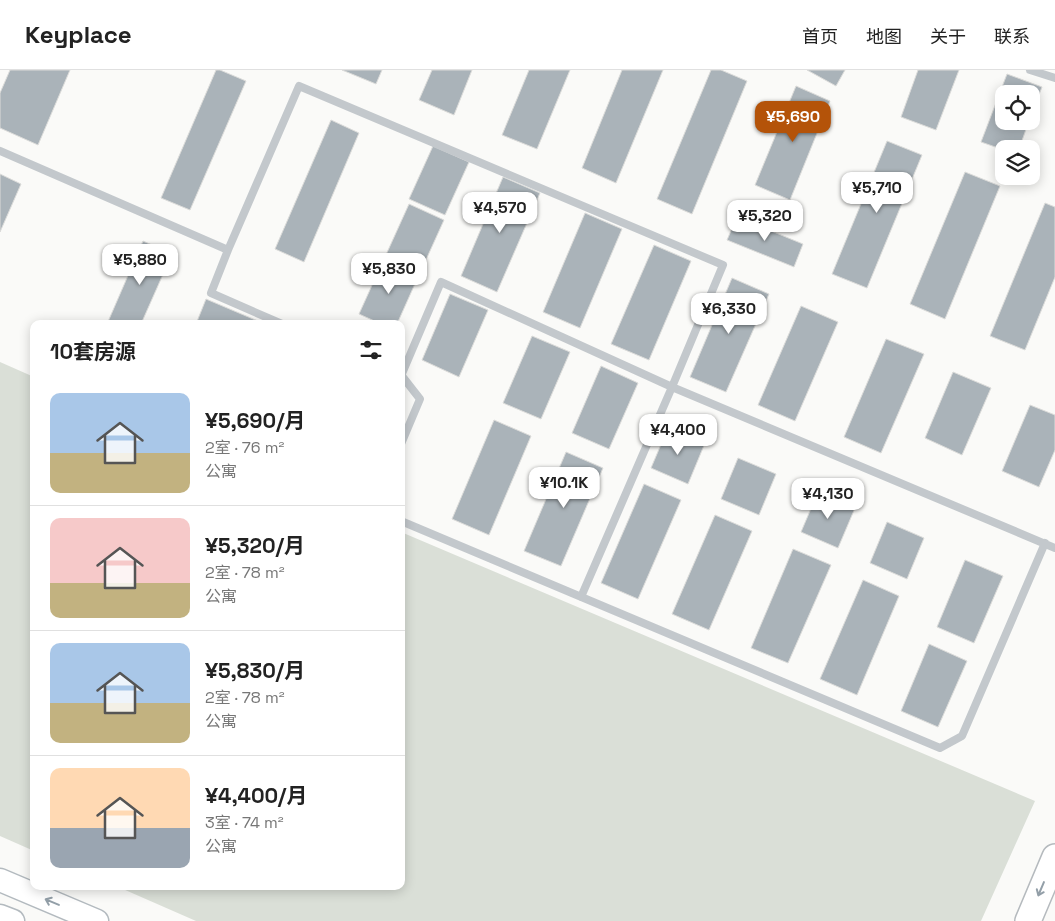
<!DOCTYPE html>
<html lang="zh">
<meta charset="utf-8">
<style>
:root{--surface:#fff;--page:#f6f6f6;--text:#222;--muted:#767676;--line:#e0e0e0;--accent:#b45309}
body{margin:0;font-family:"Space Grotesk","Noto Sans SC",sans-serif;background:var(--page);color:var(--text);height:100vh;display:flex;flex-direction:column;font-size:19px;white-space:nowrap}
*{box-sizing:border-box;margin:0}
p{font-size:16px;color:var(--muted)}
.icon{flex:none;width:28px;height:28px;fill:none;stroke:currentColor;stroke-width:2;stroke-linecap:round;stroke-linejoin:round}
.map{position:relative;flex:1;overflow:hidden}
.drawer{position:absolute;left:30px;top:250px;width:375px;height:570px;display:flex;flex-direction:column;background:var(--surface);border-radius:10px;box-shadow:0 2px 12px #0003}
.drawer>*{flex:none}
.fabs{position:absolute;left:995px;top:15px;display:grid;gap:10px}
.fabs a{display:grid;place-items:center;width:45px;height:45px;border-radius:10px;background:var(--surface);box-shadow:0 2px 12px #0003;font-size:25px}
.price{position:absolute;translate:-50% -42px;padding:0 11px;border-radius:10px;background:#fff;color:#222;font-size:16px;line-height:32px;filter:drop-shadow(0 1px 2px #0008)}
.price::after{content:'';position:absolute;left:50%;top:30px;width:15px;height:11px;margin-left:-8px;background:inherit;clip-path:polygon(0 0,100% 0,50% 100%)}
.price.on{background:var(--accent);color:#fff}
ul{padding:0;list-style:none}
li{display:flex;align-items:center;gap:15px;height:125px;padding:0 20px}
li+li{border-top:1px solid var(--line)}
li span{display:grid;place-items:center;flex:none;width:140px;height:100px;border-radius:10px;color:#555}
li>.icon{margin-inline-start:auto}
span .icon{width:60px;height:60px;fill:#fffc;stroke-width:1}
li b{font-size:21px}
h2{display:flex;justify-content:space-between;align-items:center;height:60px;padding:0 20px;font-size:21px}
header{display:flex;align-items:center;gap:30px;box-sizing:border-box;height:70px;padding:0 25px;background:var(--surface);border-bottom:1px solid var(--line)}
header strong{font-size:24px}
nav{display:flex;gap:28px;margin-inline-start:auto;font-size:18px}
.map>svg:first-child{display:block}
.green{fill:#dadfd7}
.building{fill:#aab3b9;stroke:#dcdcda}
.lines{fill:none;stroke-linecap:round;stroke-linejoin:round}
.secondary-casing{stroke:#b3babf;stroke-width:25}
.primary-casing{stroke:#b5babe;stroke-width:28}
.service{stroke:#c3c8cc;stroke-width:8}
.secondary{stroke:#fff;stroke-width:22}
.primary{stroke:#fff;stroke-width:25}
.oneway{stroke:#939fa8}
</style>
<header>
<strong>Keyplace</strong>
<nav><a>首页</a><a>地图</a><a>关于</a><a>联系</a></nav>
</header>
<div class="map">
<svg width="1055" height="851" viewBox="0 0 1055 851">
<rect width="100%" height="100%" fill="#fafaf8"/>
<path class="green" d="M0 292 34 307V781L0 766Z
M401 462 1035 731 981 851H196L116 816H401Z"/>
<path class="building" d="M10 0H70L38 75 0 58V23Z
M216 0H220L246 11 190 140 161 128Z
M342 0H382L376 14Z
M432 0H472L454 45 419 30Z
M529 0H570L537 79 502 65Z
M622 0H663L616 113 582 98Z
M711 0H721L747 11 692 144 657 129Z
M807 0H845L836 16Z
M918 0H959L936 60 901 47Z
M1007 4 1042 17 1031 45V24H1004V51H1029L1019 79H1004V80L981 72Z
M796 16 830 31 790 130 755 115Z
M331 50 359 63 304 192 275 179Z
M887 71 922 85 867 218 832 204Z
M433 76 469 92 445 145 409 129Z
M965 102 1000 116 945 249 910 234Z
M0 104 21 114 0 162Z
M503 107 540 123 497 222 461 206Z
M1045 133 1055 137V207L1025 280 990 266Z
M409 134 444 150 420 203 385 187Z
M585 143 622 159 580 258 543 242Z
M737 147 803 174 794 197 727 170Z
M143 171 172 184 141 254H107Z
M654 175 691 191 649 290 611 274Z
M383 191 418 207 397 254H381L359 244Z
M732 208 769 224 726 322 690 307Z
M450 224 488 240 459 307 422 290Z
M206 229 265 254H196Z
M801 236 838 252 795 351 758 335Z
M532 266 570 282 541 349 503 333Z
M886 269 924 284 881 383 844 367Z
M601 296 638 313 609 379 572 363Z
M953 302 991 318 962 385 925 368Z
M1030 335 1055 345V380L1039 417 1002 401Z
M494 350 531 366 489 465 452 449Z
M668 358 705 373 688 414 651 398Z
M566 382 603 398 561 496 524 481Z
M738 388 776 404 759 445 721 429Z
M644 414 681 430 638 529 601 513Z
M818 422 855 438 838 478 801 462Z
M715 445 752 461 709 560 672 544Z
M887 452 924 468 907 509 870 493Z
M793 479 831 495 788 593 751 578Z
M965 490 1003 506 974 573 937 557Z
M863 510 899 526 857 625 820 609Z
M929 574 967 591 938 657 901 641Z"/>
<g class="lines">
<g class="secondary-casing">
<path id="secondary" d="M0 810 97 851
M0 846 13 851"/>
</g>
<g class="primary-casing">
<path id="primary" d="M1028 851 1055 787"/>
</g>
<path class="service" d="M1030 0 1055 8
M0 81 228 180 211 223 282 254
M228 180 299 16 723 195 672 317 581 527
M401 306 441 212 672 317 1055 478
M401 374 420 329 402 306
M401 451 940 678 962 666 1045 473"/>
<use href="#secondary" class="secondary"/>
<use href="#primary" class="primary"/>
</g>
<defs><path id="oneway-shaft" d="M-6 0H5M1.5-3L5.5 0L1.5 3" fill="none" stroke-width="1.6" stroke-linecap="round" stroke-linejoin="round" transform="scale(1.25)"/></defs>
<g class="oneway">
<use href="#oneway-shaft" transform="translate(1041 819) rotate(113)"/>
<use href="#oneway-shaft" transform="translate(52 832) rotate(-157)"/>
</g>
</svg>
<div class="fabs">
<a><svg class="icon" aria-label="locate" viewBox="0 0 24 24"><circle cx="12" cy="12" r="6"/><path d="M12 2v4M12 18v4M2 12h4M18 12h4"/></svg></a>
<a><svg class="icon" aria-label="layers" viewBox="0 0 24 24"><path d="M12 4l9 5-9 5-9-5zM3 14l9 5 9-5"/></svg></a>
</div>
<b class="price on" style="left:793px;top:73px">¥5,690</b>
<b class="price" style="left:877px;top:144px">¥5,710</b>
<b class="price" style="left:500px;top:164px">¥4,570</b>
<b class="price" style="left:765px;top:172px">¥5,320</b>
<b class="price" style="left:140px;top:216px">¥5,880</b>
<b class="price" style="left:389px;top:225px">¥5,830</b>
<b class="price" style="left:729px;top:265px">¥6,330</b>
<b class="price" style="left:678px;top:386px">¥4,400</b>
<b class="price" style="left:564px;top:439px">¥10.1K</b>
<b class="price" style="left:828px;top:450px">¥4,130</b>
<section class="drawer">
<h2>10套房源<svg class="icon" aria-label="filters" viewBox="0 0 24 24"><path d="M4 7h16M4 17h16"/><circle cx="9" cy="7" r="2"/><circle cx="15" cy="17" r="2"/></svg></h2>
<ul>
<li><span style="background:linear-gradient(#a9c7e8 60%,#c2b280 0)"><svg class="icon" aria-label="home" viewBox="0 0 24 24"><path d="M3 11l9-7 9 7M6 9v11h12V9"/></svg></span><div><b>¥5,690/月</b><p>2室 · 76 m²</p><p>公寓</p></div></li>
<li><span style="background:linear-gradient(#f6c9c9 65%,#c2b280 0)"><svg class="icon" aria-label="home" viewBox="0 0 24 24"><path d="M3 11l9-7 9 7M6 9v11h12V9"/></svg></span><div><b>¥5,320/月</b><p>2室 · 78 m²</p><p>公寓</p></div></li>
<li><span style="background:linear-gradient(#a9c7e8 60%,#c2b280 0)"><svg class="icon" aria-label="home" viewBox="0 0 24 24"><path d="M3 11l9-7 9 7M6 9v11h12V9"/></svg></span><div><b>¥5,830/月</b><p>2室 · 78 m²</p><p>公寓</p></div></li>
<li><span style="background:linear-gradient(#ffd9b3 60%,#9aa5b1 0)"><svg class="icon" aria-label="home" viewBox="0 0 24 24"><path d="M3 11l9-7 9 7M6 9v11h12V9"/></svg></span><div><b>¥4,400/月</b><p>3室 · 74 m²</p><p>公寓</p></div></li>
</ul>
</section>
</div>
